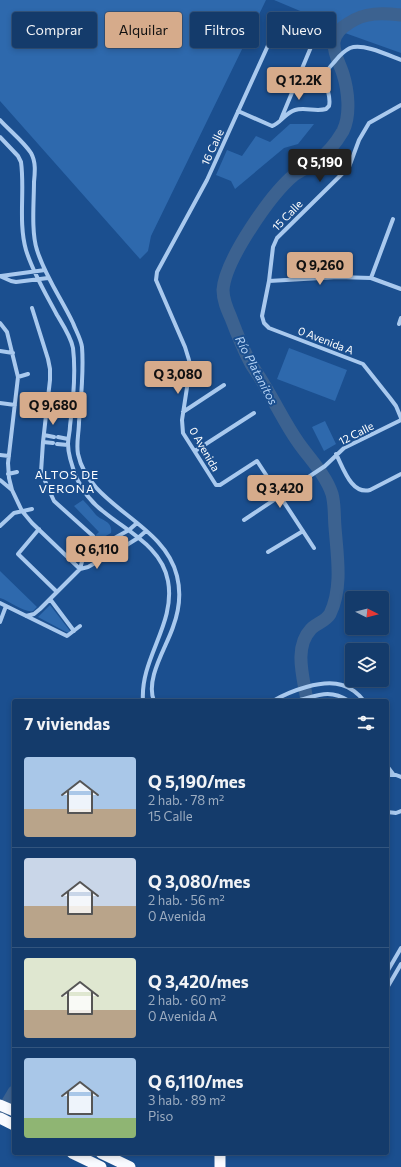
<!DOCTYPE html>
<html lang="es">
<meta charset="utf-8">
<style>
:root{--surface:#143b6b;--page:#214673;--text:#f1f3f6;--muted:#9dadc1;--line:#33557e;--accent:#d6ab8b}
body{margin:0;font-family:Commissioner,sans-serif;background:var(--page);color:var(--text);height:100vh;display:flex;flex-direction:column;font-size:15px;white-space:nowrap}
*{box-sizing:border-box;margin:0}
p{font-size:13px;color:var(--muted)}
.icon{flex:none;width:22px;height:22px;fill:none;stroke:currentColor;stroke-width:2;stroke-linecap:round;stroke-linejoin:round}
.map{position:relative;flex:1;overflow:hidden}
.details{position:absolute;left:12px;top:699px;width:377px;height:456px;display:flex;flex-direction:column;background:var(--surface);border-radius:4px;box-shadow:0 2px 6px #0003,0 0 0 1px var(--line)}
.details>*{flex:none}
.guide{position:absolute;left:12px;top:12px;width:377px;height:36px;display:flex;gap:8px}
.needle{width:26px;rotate:96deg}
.buttons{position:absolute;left:345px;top:591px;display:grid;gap:8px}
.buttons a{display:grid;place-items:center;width:44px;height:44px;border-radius:4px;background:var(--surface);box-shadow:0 2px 6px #0003,0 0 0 1px var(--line);font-size:20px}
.price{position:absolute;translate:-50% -34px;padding:0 9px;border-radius:4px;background:var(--accent);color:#111;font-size:13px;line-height:26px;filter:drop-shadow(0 1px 2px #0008)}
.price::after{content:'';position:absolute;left:50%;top:24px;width:12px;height:9px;margin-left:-6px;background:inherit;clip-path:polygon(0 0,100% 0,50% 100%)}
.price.on{background:#222;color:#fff}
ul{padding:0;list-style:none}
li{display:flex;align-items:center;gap:12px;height:100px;padding:0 12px}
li+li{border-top:1px solid var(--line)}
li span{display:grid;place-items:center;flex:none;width:112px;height:80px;border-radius:4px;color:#555}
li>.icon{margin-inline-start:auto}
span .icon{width:48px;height:48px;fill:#fffc;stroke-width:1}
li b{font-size:17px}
h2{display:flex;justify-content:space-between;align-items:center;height:48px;padding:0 12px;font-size:17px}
.pill{padding:0 14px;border-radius:4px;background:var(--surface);box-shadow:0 2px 6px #0003,0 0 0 1px var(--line);font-size:14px;line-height:36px}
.pill.on{background:var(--accent);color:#111}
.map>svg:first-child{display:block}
.green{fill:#2e69ad}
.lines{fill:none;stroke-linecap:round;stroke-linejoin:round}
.river{stroke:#3c6290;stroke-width:13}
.minor-tunnel{stroke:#3d69a0;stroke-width:4;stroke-dasharray:4 2;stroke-linecap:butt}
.minor{stroke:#a9c9ee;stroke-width:4}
.trunk{stroke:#f8faff;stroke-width:11}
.labels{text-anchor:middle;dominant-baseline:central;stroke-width:4;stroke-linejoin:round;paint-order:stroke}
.street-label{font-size:11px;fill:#fff;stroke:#1b4f8f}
.water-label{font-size:12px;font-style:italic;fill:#b5d3f5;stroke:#1b4f8f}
.neighbourhood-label{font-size:12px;letter-spacing:1px;fill:#fff;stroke:#1b4f8f}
</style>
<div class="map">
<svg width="401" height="1167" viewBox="0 0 401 1167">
<rect width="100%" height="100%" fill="#1b4f8f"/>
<path class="green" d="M0 0H266L151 236 148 251 140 259 0 101Z
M274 0H401V53L345 33 324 21Z
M290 124H314L298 144 284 148 235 189 231 181 216 175 227 150 242 156 256 136 270 142Z
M289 348 347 370 335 401 277 379Z
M325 421 336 444 324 451 312 427Z
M83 500C88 505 92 510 96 515 102 521 113 521 111 533L95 542 89 547 86 544 99 532 74 506Z
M0 571 37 607 33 611C24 613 10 601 0 598Z
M50 605 70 631 68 633 38 617Z"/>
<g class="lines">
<path class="river" d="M307 701C304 679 293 648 311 629 317 623 326 621 330 614 343 587 337 555 335 527 334 517 335 505 332 494 326 475 309 458 298 442 286 425 277 406 266 388 262 380 256 372 251 364 243 349 237 334 231 318 227 309 223 300 223 290 225 260 271 194 294 175 301 170 309 167 316 162 327 154 336 143 343 131 351 115 348 90 343 74 340 64 333 53 334 42 335 34 342 27 349 23 365 12 383 13 401 15
M0 1116 14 1092"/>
<path class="minor-tunnel" d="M109 555 117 551"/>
<path class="minor" d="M280 19 207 180 157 272 156 280 185 347 189 360 190 368 182 420 183 433 216 485H220L257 461 314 548
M401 105 369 123 359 140 349 167 277 238 273 247 269 281 262 316 264 323 269 328 363 364 390 398 396 406 401 418
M238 111 272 126C281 123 285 113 295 110 305 107 316 112 326 109L329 106C332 95 323 84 327 72 328 68 333 64 336 60 340 55 344 51 350 48 363 43 388 55 401 60
M281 119 316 35
M0 120C9 130 24 142 31 153 36 162 35 172 34 182 34 201 31 232 37 250 45 276 61 298 73 323 76 331 81 339 82 347 84 372 81 397 79 422 79 432 76 444 78 454 89 507 164 522 177 576 181 592 179 611 173 627 166 648 145 679 154 701
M0 137 18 156 21 162C25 190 18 222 26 250 33 273 46 294 57 315 63 325 71 337 73 348 76 372 73 403 70 426 70 432 68 438 68 444 68 456 73 469 77 479 83 491 93 504 104 512 128 532 162 547 168 581 176 624 140 658 143 701
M0 276 11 281 16 282 48 278
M1 276 45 270
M371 278 393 219
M269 281 338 277 371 278 401 289
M32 308 48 359 50 369V380L43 442 41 472 54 501 93 536
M0 323 7 332 18 377 8 463 9 478 12 490
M399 324 401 318
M0 351 13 353
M18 377 28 374
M0 403 15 405
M183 412 224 385
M44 435 54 437
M58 437 68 439
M43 442 53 443
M57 444 68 445
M195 451 254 413
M336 454C343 467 351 495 370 490L401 474
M0 455 9 456
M8 474 17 472
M0 480 12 490 22 511 32 523 80 569
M244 520 325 466 344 448 401 420
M0 526 14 513 32 509
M39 529 18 554 56 591
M111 540 129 530 137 523
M117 551 138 538 146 531
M268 552 303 531
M80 569 88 567 109 555
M50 599 74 631
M0 603 67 636 80 626
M26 616 34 614 40 609 80 569 83 558 94 549 104 544
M0 622 6 606
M273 701C290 691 322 679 342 685 350 687 359 694 364 701
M296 701C317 696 329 688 349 701
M387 766 393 774
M387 775H396L401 777
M387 812 396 813 401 811
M387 972 401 948
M387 988 401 964"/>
<path class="trunk" d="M0 1105 14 1111
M0 1118 14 1125
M72 1153 101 1167
M101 1153 130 1167
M220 1167V1153"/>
</g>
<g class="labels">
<g class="street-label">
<text transform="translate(212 147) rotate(-65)">16 Calle</text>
<text transform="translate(287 215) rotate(-46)">15 Calle</text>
<text transform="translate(326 340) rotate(21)">0 Avenida A</text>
<text transform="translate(356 433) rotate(-27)">12 Calle</text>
<text transform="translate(205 449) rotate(60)">0 Avenida</text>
</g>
<g class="water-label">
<text transform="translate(257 370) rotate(62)">Río Platanitos</text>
</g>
<g class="neighbourhood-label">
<text x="67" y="474">ALTOS DE<tspan x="67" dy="14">VERONA</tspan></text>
</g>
</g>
</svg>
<div class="buttons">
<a><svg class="needle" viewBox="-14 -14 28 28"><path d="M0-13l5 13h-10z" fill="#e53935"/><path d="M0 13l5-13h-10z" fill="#9dadc1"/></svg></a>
<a><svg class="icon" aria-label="layers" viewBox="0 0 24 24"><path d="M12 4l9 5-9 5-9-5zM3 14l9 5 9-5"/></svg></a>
</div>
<b class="price" style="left:299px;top:101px">Q 12.2K</b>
<b class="price on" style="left:320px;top:183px">Q 5,190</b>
<b class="price" style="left:320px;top:286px">Q 9,260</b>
<b class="price" style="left:178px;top:395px">Q 3,080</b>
<b class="price" style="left:53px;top:426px">Q 9,680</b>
<b class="price" style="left:280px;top:509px">Q 3,420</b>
<b class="price" style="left:97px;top:570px">Q 6,110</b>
<div class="guide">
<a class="pill">Comprar</a>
<a class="pill on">Alquilar</a>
<a class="pill">Filtros</a>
<a class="pill">Nuevo</a>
</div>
<section class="details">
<h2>7 viviendas<svg class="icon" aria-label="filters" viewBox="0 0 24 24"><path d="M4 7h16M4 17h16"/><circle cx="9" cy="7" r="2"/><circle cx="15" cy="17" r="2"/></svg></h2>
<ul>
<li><span style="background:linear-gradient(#a9c7e8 65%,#b9a48a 0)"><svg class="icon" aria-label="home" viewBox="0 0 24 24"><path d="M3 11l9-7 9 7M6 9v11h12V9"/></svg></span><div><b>Q 5,190/mes</b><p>2 hab. · 78 m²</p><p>15 Calle</p></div></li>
<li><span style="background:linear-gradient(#c9d6e8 60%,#b9a48a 0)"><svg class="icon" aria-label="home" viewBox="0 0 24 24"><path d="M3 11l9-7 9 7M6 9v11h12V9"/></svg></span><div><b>Q 3,080/mes</b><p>2 hab. · 56 m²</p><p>0 Avenida</p></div></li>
<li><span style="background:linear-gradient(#dfe7d0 65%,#b9a48a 0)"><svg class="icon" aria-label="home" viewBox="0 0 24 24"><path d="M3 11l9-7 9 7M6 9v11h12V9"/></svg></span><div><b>Q 3,420/mes</b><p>2 hab. · 60 m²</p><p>0 Avenida A</p></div></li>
<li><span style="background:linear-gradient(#a9c7e8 75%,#8fb573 0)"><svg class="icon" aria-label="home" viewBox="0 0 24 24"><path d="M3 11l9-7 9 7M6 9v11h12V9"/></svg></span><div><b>Q 6,110/mes</b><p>3 hab. · 89 m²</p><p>Piso</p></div></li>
</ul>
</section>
</div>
